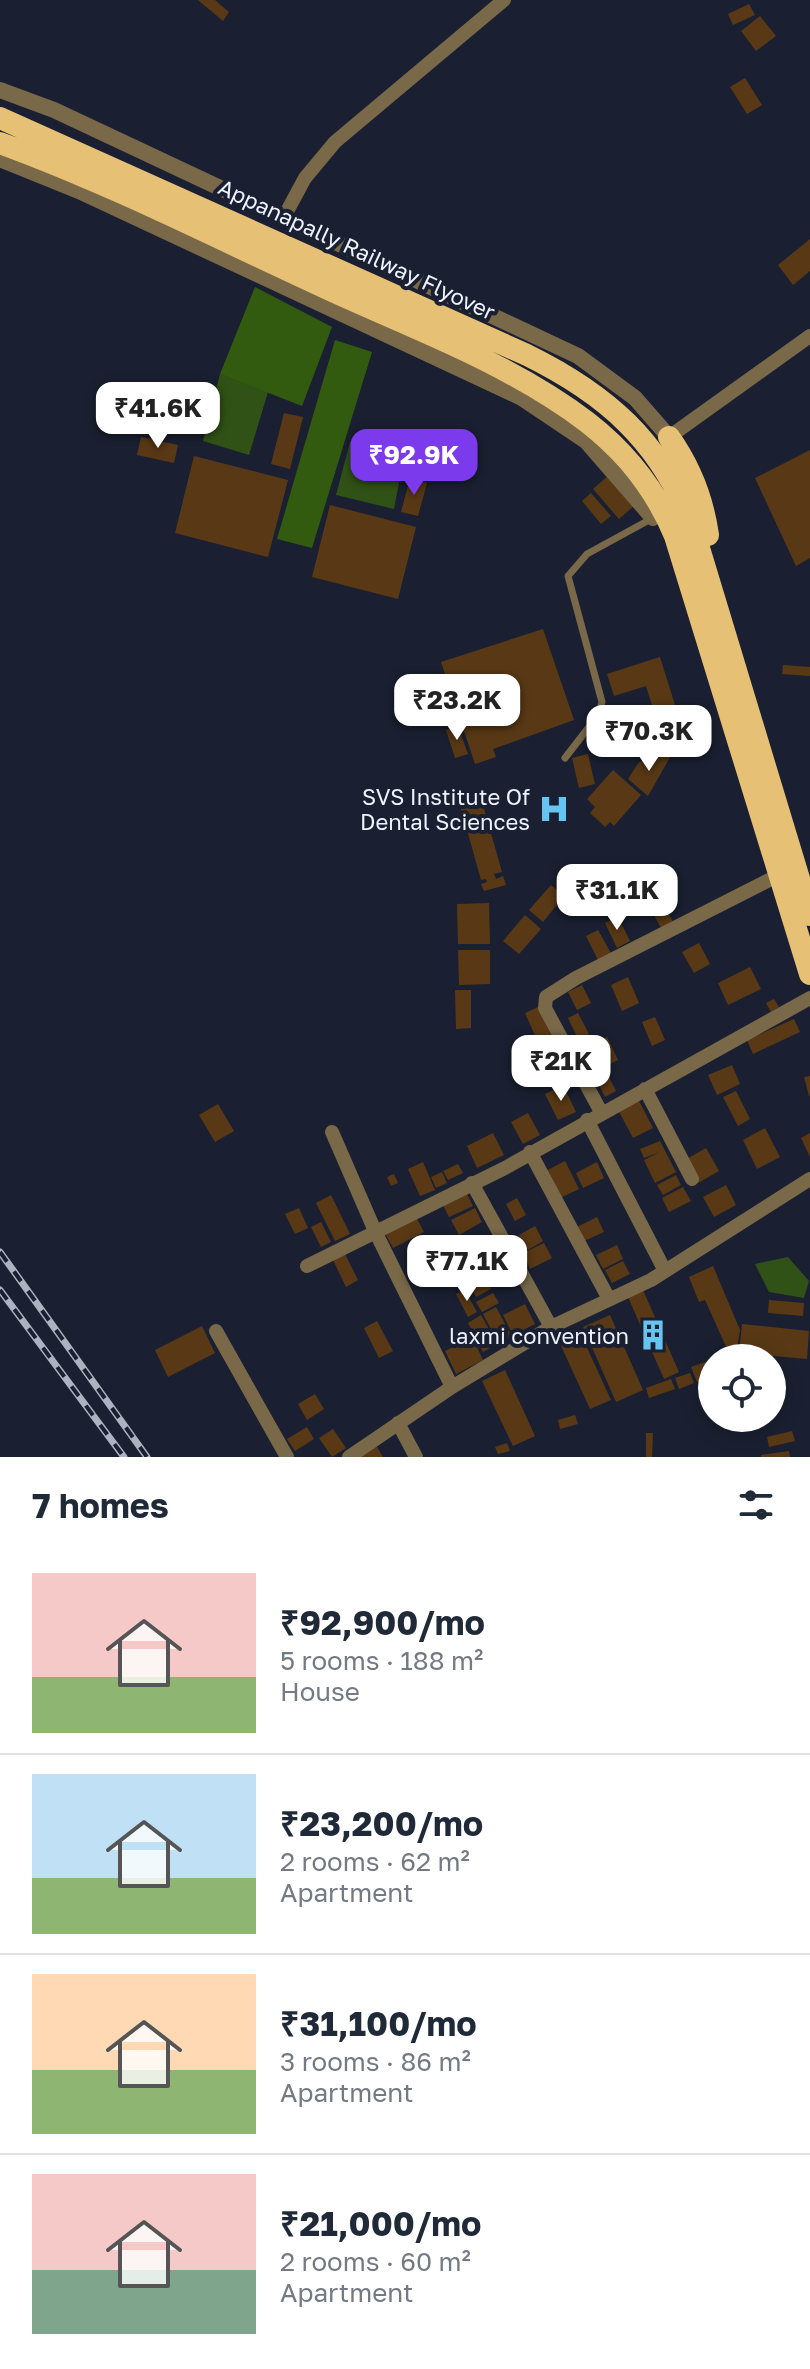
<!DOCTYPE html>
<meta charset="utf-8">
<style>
:root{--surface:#fff;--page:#f2f2f3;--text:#1f2937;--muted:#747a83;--line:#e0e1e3;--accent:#7c3aed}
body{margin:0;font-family:"Golos Text",sans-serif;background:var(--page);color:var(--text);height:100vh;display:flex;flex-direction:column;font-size:30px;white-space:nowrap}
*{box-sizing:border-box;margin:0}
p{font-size:26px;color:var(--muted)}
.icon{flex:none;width:44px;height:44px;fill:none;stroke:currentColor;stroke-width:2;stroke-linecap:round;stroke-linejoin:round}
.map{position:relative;height:1457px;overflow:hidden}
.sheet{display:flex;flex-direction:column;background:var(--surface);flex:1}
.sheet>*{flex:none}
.fabs{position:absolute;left:698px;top:1344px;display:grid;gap:16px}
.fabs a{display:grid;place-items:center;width:88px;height:88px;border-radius:50%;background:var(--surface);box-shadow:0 4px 20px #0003;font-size:40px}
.price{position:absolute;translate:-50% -68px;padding:0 18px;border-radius:16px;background:#fff;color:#222;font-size:26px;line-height:52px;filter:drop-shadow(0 2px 4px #0008)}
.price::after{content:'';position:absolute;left:50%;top:48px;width:24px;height:18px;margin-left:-12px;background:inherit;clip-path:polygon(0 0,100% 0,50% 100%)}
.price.on{background:var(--accent);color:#fff}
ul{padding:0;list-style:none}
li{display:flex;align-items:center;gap:24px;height:200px;padding:0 32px}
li+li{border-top:2px solid var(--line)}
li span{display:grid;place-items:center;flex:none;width:224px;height:160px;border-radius:0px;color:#555}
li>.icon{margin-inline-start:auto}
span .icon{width:96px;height:96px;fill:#fffc;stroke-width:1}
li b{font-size:34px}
h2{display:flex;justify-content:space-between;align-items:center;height:96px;padding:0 32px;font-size:34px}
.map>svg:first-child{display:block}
.green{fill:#305216}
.forest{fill:#325b0f}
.building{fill:#593915}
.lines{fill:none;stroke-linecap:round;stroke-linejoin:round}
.service{stroke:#796949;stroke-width:7}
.minor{stroke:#796949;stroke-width:14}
.tertiary{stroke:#796949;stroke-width:16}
.trunk{stroke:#e6c074;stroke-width:22}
.rail-casing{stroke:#adb2c0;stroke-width:7}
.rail{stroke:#1a2031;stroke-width:4;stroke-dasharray:12;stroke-linecap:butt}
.labels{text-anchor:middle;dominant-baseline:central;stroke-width:8;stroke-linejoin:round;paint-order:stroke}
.street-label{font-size:22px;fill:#eef3ff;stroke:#1a2031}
.poi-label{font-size:22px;fill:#eef3ff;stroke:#1a2031;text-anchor:end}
</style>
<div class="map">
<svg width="810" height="1457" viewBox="0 0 810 1457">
<rect width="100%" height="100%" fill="#1a2031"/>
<path class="green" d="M220 374 268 392 249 455 203 441Z
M350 442 404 457 394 509 336 495Z
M788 1257 809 1281 804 1298 769 1292 755 1264Z"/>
<path class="forest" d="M255 287 332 327 302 406 220 374Z
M335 340 372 352 312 548 277 539Z"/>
<path class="building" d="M198 0H215L229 12 223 21Z
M749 4 755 15 733 25 728 14Z
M760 16 776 36 756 51 741 31Z
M745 78 762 105 747 114 730 87Z
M810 239V271L793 285 778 265Z
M284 413 303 417 290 469 271 464Z
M141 437 178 445 174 463 137 455Z
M810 450V558L796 566 755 478Z
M194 456 288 480 268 557 175 533Z
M609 475 635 505 619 519 593 489Z
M410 478 427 483 418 516 401 512Z
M591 493 611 516 601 524 582 501Z
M330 505 416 527 398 599 312 577Z
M543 629 574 720 493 749 496 757 475 764 441 662Z
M660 657 684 734 631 751 625 731 657 721 646 686 614 696 607 674Z
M783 665 810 667V676L782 674Z
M458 726 468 754 455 758 446 730Z
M673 752 648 796 628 779 639 762Z
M588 754 595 784 579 788 572 758Z
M613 770 641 795 614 826 610 822 605 827 590 813 595 807 587 799Z
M479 791 473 800 481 798 502 872 494 874 496 879 503 876 506 885 484 891 481 884 487 882 486 879 481 880 460 805 469 802 468 799 459 802 457 797Z
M551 885 564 896 543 922 529 910Z
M661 900 673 922 661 928 649 906Z
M489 903 490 944H458L457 904Z
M525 915 541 929 519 954 503 941Z
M618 917 630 941 617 948 605 923Z
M598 930 612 955 599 962 586 936Z
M699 943 710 964 694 973 682 952Z
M458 950H490V984L459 985Z
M750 967 761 989 728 1005 718 983Z
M628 977 639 1003 622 1011 611 985Z
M582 985 591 1003 577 1010 568 992Z
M455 990H471V1028L456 1029Z
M774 999 779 1007 771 1012 766 1003Z
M538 1007 558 1048 534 1060 527 1045 537 1040 525 1013Z
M578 1013 589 1034 578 1039 568 1018Z
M655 1017 665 1040 652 1046 642 1022Z
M794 1019 800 1032 753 1054 747 1040Z
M607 1037 618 1060 606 1066 595 1043Z
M563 1051 576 1079 562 1086 548 1058Z
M732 1065 740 1084 717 1095 708 1075Z
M606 1071 616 1091 605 1097 595 1077Z
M810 1076V1096H809L804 1077Z
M563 1085 576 1112 558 1120 545 1094Z
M736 1091 750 1119 738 1126 723 1097Z
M636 1095 653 1128 633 1138 616 1106Z
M218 1104 234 1131 215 1142 199 1115Z
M528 1113 540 1135 523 1144 511 1122Z
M765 1128 780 1157 757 1169 743 1140Z
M493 1133 504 1155 477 1168 467 1146Z
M810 1133V1157L801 1138Z
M660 1141 676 1172 655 1183 644 1160 660 1152 644 1158 640 1149Z
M706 1148 719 1171 698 1183 685 1160Z
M565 1161 579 1189 558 1199 544 1172Z
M423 1162 435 1190 420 1196 408 1169Z
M597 1162 604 1178 583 1188 576 1173Z
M458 1164 463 1173 448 1180 443 1171Z
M442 1172 447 1183 436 1188 431 1177Z
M394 1174 398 1183 391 1186 387 1177Z
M676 1175 681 1185 663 1195 657 1185Z
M726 1185 736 1205 714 1217 703 1197Z
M683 1187 691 1201 669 1212 662 1198Z
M467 1194 473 1206 449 1217 443 1205Z
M331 1195 350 1234 335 1241 316 1203Z
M517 1198 526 1215 515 1221 506 1204Z
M299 1208 308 1228 295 1234 285 1214Z
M475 1208 482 1222 459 1235 451 1220Z
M416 1217 424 1232 393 1248 385 1233Z
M597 1217 604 1232 582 1242 575 1228Z
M321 1222 331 1242 321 1247 311 1227Z
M535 1226 543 1241 528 1250 519 1235Z
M544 1243 552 1258 530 1269 523 1253Z
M617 1245 623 1259 603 1269 596 1255Z
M345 1254 358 1280 346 1287 333 1260Z
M623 1261 630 1274 612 1283 605 1270Z
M713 1266 740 1330 737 1349 728 1351 705 1300 699 1302 689 1277Z
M482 1272 491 1289 476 1297 467 1281Z
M465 1290 477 1312 468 1317 456 1294Z
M643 1290 679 1372 664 1379 628 1297Z
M493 1293 499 1303 482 1312 476 1302Z
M769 1300 804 1303 803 1316 768 1313Z
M525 1304 535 1324 513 1335 503 1315Z
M496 1307 512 1337 499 1344 483 1314Z
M481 1315 497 1344 483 1352 468 1323Z
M610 1315 643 1390 616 1402 583 1327Z
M377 1321 393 1351 379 1358 364 1328Z
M742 1324 809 1331 807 1359 739 1353Z
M202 1326 215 1353 168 1377 155 1350Z
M578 1328 611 1400 590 1409 557 1337Z
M472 1337 483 1360 456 1374 445 1351Z
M708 1361 712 1376 697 1382 691 1367Z
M505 1370 535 1436 513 1446 482 1381Z
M690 1373 694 1383 679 1389 675 1378Z
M671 1379 675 1389 649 1398 646 1388Z
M315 1394 324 1409 307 1420 298 1404Z
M575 1415 578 1424 560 1429 558 1420Z
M307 1427 314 1439 295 1451 287 1439Z
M333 1429 346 1448 332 1457 319 1438Z
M792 1431 795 1441 769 1447 767 1437Z
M646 1433H653L652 1457H646Z
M507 1443 510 1451 498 1454 495 1447Z
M376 1445 383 1457H362L361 1454Z
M789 1451 790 1457H761V1455Z"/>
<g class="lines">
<path class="service" d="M565 758 599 714 602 702 568 576 587 554 651 519"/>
<path class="minor" d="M284 217 305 178 335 142 504 0
M669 437 810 336
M645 1089 692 1179
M601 1112 545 1008 546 997 576 978 779 875
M587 1120 665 1271
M332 1132 375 1231 452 1387
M530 1152 609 1299
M472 1183 551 1327
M307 1266 505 1168 810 998
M216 1331 287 1457
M398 1423 416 1457
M349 1457 452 1387 551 1327 651 1280 810 1179"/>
<path class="tertiary" d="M0 90 54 110 578 356 635 398 669 437
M0 159 79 191 522 398 586 441 653 518"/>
<path class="trunk" d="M0 118 527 355C606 394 660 441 692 525L810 915
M0 143C112 184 219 239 328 289 415 329 511 364 587 422 627 453 656 490 675 536L810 974
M669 437C689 465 703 500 708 535"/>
<g class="rail-casing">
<path id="rail" d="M0 1252 147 1457
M0 1290 124 1457"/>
</g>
<use href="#rail" class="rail"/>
</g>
<defs>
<g id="hospital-bare" transform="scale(2.4)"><path d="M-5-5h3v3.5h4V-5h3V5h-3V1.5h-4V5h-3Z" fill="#67c4f0" stroke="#1a2031" stroke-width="2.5" paint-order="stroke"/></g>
<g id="building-bare" transform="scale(2.4)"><path d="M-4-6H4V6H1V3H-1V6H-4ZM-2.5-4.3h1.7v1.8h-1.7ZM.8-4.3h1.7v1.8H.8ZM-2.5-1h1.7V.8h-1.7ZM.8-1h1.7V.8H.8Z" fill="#67c4f0" stroke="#1a2031" stroke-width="2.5" paint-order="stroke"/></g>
</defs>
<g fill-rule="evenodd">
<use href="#hospital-bare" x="554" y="809"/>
<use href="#building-bare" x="653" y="1335"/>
</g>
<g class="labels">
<g class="street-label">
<text transform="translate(357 249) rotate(25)">Appanapally Railway Flyover</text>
</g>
<g class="poi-label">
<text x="530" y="796">SVS Institute Of<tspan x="530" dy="25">Dental Sciences</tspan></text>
<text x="629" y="1335">laxmi convention</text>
</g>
</g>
</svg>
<div class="fabs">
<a><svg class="icon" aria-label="locate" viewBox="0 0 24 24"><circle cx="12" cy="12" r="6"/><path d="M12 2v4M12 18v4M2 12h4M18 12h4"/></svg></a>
</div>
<b class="price" style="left:158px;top:450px">₹41.6K</b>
<b class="price on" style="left:414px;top:497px">₹92.9K</b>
<b class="price" style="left:457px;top:742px">₹23.2K</b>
<b class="price" style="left:649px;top:773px">₹70.3K</b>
<b class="price" style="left:617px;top:932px">₹31.1K</b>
<b class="price" style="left:561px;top:1103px">₹21K</b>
<b class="price" style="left:467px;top:1303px">₹77.1K</b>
</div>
<section class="sheet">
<h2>7 homes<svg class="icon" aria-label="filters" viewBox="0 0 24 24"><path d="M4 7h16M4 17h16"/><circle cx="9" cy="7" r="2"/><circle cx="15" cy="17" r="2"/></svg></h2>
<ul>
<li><span style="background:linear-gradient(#f6c9c9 65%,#8fb573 0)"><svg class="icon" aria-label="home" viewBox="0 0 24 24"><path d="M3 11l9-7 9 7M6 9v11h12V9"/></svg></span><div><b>₹92,900/mo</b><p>5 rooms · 188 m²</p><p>House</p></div></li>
<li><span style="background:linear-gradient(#bfe0f5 65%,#8fb573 0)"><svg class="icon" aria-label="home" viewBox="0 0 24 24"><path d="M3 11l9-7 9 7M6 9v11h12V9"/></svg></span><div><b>₹23,200/mo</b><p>2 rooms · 62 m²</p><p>Apartment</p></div></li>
<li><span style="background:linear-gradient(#ffd9b3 60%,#8fb573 0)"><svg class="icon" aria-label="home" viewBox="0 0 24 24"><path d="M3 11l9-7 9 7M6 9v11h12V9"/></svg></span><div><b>₹31,100/mo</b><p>3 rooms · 86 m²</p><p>Apartment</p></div></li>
<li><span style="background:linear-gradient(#f6c9c9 60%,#7fa58c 0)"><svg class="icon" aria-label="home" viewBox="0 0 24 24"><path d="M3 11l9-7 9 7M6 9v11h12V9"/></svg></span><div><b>₹21,000/mo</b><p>2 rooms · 60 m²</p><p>Apartment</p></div></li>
</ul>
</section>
